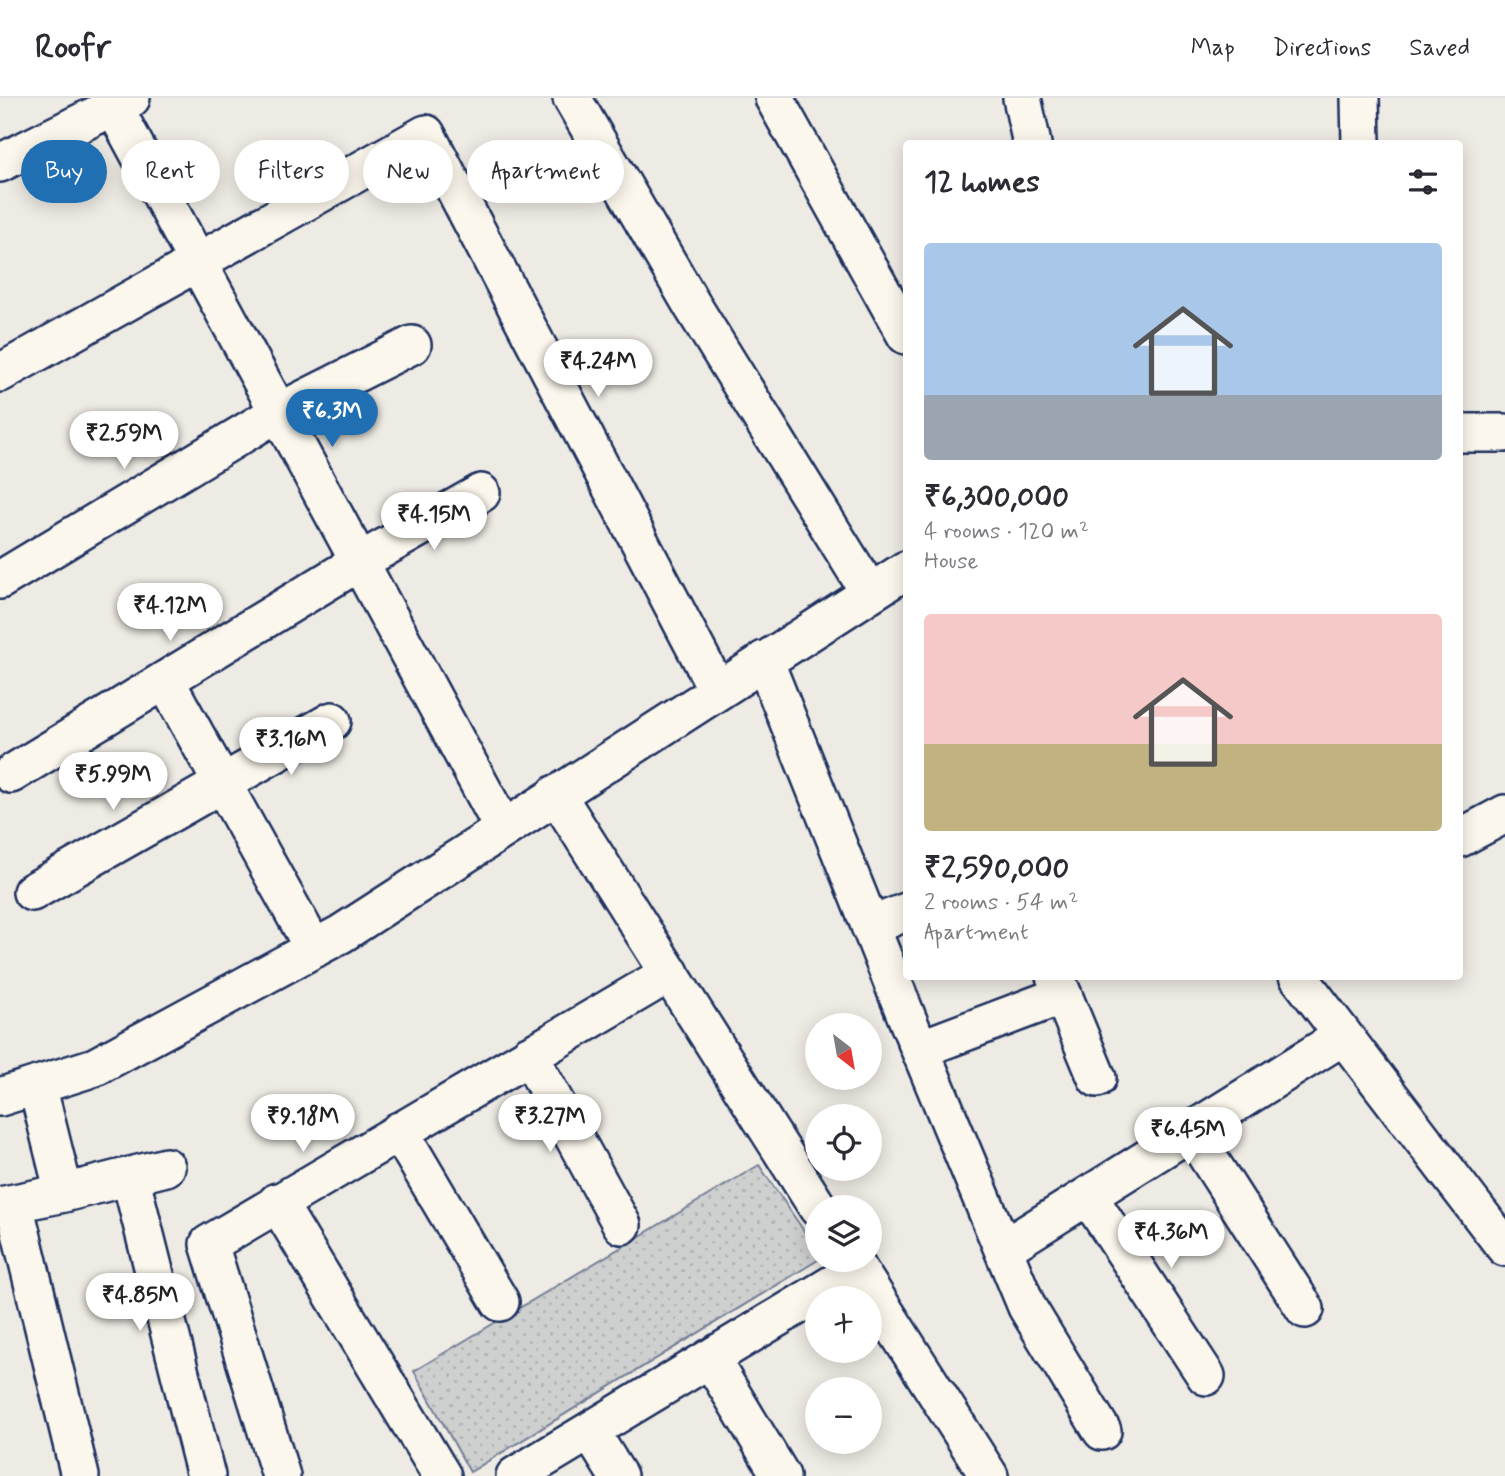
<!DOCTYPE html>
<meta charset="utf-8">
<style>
:root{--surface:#fff;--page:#f2f2f3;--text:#2b2b33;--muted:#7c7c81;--line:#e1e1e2;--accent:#1f6fb2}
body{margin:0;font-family:Mynerve,sans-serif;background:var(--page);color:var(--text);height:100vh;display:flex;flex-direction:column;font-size:26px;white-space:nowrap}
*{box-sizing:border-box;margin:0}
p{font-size:23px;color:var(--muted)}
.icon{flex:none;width:38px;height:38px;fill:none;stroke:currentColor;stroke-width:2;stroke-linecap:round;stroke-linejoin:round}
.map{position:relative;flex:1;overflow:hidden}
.drawer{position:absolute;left:903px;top:42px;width:560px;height:840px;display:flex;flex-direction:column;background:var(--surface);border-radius:7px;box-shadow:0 4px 18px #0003}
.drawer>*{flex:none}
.banner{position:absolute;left:21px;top:42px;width:665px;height:63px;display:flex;gap:14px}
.needle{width:46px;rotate:149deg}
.controls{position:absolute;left:805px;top:915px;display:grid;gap:14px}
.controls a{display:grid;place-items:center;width:77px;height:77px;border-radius:50%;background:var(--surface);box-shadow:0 4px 18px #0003;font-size:35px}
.price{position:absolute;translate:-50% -60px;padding:0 16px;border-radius:24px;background:#fff;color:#222;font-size:23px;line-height:46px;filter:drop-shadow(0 2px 4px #0008)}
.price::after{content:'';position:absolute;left:50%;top:42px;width:21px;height:16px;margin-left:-10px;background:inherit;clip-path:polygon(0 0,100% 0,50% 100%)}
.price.current{background:var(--accent);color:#fff}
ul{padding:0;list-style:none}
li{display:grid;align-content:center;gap:14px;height:371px;padding:0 21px}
li span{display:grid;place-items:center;height:217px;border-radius:7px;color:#555}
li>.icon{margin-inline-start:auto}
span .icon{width:126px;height:126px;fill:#fffc;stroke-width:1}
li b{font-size:30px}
h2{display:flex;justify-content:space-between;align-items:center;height:84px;padding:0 21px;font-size:30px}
.chip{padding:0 24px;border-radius:32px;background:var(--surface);box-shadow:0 4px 18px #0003;font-size:24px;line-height:63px}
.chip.current{background:var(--accent);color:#fff}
header{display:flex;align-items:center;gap:42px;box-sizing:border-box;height:98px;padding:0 35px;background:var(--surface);border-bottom:2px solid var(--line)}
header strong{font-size:33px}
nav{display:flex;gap:38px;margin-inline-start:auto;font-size:24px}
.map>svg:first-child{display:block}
.grass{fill:url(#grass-dots);stroke:#747f96;stroke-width:2}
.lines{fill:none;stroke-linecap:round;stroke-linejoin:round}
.minor-casing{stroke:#1b2f5e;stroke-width:42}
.minor{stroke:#fbf7ec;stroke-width:37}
</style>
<header>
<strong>Roofr</strong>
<nav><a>Map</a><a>Directions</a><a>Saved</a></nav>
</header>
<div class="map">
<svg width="1505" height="1378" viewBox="0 0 1505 1378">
<defs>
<pattern id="grass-dots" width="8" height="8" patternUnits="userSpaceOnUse" patternTransform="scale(1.75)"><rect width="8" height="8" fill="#cecfcf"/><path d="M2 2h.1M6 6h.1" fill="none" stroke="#b0b2b4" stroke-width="1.8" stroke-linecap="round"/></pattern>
</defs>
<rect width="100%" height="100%" fill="#eeebe4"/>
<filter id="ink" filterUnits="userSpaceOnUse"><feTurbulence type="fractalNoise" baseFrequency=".0143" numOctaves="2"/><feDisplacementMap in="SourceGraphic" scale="14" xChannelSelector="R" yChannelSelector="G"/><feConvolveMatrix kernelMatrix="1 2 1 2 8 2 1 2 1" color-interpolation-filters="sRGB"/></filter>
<g filter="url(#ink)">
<path class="grass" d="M759 1067 817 1152 818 1162 470 1374 414 1273Z"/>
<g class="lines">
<g class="minor-casing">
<path id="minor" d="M109 0 503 730
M572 0 692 207 870 495
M774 0 906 237
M1022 0 1032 46
M1360 0 1361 46
M0 65 131 0
M0 275 426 36 718 593
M1460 335H1505
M0 482 279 314 412 247
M764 562 909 925 1027 1209 1102 1333
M165 582 314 851
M11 676 359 464 481 395
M556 696 818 1110
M1460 740 1505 716
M32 794 332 623
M870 828 906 814
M1055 878 1097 980
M1298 878 1505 1149
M920 951 1063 897
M529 957 622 1127
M37 987 64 1095
M0 999 95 969 341 836 906 472
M399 1033 500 1204
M1191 1033 1305 1211
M130 1078 206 1378
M1088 1098 1206 1278
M277 1104 442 1378
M14 1106 80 1378
M0 1108 64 1095 166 1069
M1003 1151 1343 938
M852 1162 989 1378
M710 1260 781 1378
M590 1333 618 1378
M281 1378 209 1146 670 875
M515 1378 858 1171"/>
</g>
<use href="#minor" class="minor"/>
</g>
</g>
</svg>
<div class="controls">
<a><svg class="needle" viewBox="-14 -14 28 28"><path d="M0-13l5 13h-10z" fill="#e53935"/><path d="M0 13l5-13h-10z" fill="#7c7c81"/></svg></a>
<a><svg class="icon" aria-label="locate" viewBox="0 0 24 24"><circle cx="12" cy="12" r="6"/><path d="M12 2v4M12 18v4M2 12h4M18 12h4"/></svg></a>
<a><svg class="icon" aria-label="layers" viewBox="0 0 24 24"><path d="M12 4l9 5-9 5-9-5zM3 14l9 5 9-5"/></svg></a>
<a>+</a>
<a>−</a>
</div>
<b class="price" style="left:598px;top:301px">₹4.24M</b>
<b class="price current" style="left:332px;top:351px">₹6.3M</b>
<b class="price" style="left:124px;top:373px">₹2.59M</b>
<b class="price" style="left:434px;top:454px">₹4.15M</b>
<b class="price" style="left:170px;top:545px">₹4.12M</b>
<b class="price" style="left:291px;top:679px">₹3.16M</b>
<b class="price" style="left:113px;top:714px">₹5.99M</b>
<b class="price" style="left:303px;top:1056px">₹9.18M</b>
<b class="price" style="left:550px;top:1056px">₹3.27M</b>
<b class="price" style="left:1188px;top:1069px">₹6.45M</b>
<b class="price" style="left:1171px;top:1172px">₹4.36M</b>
<b class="price" style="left:140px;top:1235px">₹4.85M</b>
<div class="banner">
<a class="chip current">Buy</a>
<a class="chip">Rent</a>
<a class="chip">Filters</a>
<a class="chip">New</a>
<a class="chip">Apartment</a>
</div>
<section class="drawer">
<h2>12 homes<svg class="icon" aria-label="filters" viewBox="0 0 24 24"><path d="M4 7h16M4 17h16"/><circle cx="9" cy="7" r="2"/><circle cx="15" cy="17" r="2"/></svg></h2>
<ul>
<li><span style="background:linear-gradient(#a9c7e8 70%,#9aa5b1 0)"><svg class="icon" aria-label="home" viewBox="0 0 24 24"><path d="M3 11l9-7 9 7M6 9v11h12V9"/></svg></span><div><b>₹6,300,000</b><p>4 rooms · 120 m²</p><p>House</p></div></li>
<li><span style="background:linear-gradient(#f6c9c9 60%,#c2b280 0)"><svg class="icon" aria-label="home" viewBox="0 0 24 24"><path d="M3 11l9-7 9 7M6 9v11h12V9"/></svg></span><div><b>₹2,590,000</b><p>2 rooms · 54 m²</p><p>Apartment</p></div></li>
</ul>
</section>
</div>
